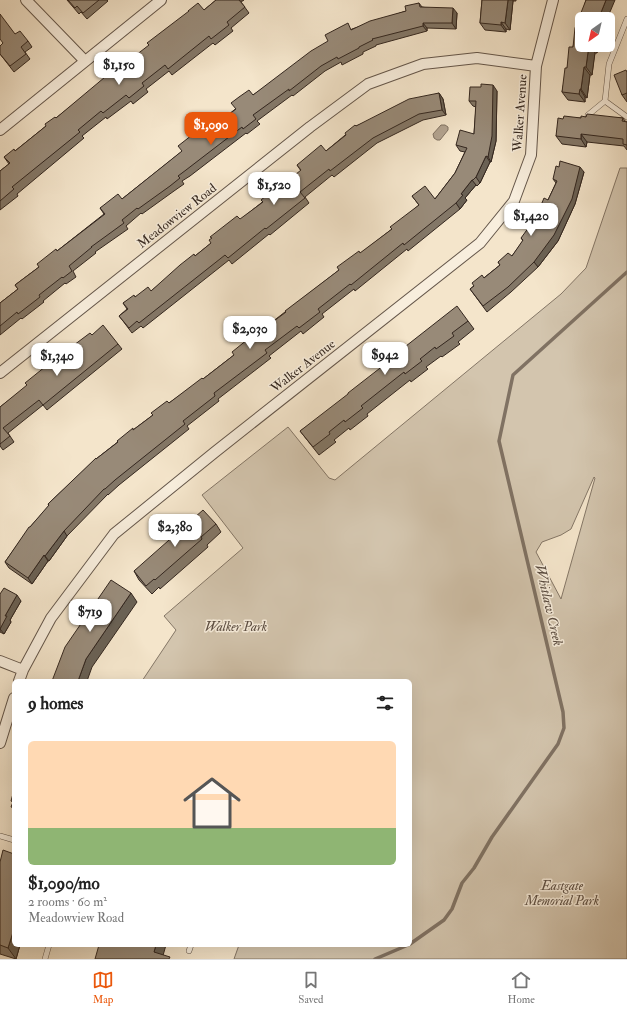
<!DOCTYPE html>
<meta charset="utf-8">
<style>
:root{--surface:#fff;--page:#f6f6f6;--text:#222;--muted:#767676;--line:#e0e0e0;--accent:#ea580c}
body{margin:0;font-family:"IM FELL Double Pica",serif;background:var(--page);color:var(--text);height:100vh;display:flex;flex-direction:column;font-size:15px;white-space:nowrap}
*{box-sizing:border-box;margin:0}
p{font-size:13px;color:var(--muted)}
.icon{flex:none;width:22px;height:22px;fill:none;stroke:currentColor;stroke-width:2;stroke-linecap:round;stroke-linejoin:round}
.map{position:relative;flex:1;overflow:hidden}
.sheet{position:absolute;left:12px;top:679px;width:400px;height:268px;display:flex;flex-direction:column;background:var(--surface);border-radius:6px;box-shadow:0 4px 16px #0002}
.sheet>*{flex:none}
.needle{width:26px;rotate:214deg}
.tools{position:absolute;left:575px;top:12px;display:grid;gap:8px}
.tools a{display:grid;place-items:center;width:40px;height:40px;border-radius:6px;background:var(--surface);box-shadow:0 4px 16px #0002;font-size:20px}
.price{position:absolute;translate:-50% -34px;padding:0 9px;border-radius:8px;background:#fff;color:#222;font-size:13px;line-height:26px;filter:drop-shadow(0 1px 2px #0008)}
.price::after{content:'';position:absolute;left:50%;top:24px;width:12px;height:9px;margin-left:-6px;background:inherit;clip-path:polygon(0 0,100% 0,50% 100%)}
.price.on{background:var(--accent);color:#fff}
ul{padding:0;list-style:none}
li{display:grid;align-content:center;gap:8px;height:212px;padding:0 16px}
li+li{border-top:1px solid var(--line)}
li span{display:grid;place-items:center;height:124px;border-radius:6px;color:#555}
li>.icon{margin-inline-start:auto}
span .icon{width:72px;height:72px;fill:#fffc;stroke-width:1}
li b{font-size:17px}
h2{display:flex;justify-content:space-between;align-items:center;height:48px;padding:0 16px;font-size:17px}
.dock{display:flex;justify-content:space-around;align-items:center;height:56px;border-top:1px solid var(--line);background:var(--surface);font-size:11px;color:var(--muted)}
.dock a{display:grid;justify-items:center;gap:2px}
.dock .on{color:var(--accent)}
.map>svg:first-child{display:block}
.green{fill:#d3c5ae;stroke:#847666;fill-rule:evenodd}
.water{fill:#b3a491;stroke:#807263}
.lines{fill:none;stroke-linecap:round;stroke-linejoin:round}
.stream{stroke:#807263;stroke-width:3.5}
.lane-casing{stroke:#64564a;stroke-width:6}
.street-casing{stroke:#64564a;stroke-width:12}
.lane{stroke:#f8eedd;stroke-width:5}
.street{stroke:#f8eedd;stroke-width:10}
.wall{fill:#837767;stroke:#34271f}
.shaded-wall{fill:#6a6154;stroke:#34271f}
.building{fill:#988a78;stroke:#34271f}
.labels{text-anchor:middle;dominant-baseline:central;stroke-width:3;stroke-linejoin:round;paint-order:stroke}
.street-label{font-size:13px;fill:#34271f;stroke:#f8eedd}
.park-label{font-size:13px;font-style:italic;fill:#5c4e43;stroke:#f8eedd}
.water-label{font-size:14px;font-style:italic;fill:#5a4c41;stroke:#f8eedd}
</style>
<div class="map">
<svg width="627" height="959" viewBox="0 0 627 959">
<rect width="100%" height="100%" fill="#f4e5cb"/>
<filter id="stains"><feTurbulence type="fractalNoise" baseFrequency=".005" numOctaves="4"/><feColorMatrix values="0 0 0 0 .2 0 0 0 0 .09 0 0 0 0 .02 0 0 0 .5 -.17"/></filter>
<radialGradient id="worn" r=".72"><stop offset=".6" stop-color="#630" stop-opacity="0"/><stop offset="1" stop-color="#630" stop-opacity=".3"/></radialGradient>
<path class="green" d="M620 168H627V959H234L239 945H410V681H142L176 630 164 616 243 548 202 495 288 427 329 478 335 480 561 294 586 268ZM594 477 595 478 561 599 536 552 542 542 561 535 571 529Z"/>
<path class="water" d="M441 125H445L448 127V130L440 140H437L434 138 433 134Z"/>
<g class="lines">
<path class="stream" d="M410 944 444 920 452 909 462 883 474 868 492 837 558 744 564 728 563 712 499 441 513 375 627 272
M375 959 408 945"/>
<g class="lane-casing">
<path id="lane" d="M605 101 627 117
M588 115 605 101 609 64 627 19
M0 836 14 840
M189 951 191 945
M45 959 49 945"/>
</g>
<g class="street-casing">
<path id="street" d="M26 0 85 61
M0 130 161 0
M0 373 310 127 368 84 423 64 477 58 536 66
M0 661 23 670
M19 681 23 670 51 618 114 534 215 452 480 243 514 201 531 155 536 66 553 0
M0 743 14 698"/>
</g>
<use href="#lane" class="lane"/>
<use href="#street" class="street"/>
</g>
<path class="wall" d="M67 0H107L108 1 87 19 81 12 79 14Z
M216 0H244L241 2 249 13 231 28 233 31 215 45 213 43 172 75 169 71 146 89 148 92 133 104 131 101 107 119 106 117 82 136 84 138 17 194 18 196 0 210V171L9 164 4 157 15 151 56 118 118 69 204 10Z
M482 0H516V1H513L510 30 506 29V32L485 30 480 23Z
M586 0 607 19H582V45H598L597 53H595L594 58 592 75H590L587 98 585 97V102L568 100 562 92 567 68Z
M419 3 422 7 457 13 456 29 427 28V31L376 45V46L363 52V54L342 65 341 62 325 71 293 96 292 95 257 121 260 124 247 134 246 133 190 176 182 181 184 184 174 191 142 214 141 213 126 226 128 229 95 252 96 253 73 271 76 277 66 284 65 283 43 301 44 302 22 319 21 318 0 335V303L18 289 15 285 39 267 57 251 104 214 100 208 122 199 253 95 352 29 406 11Z
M15 34 28 41 32 47 25 52 30 59 14 72 0 54V46Z
M627 71V102L622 95Z
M497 91 496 141 491 162H490L480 183 477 186 476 185 465 198 467 200 460 209 408 251 407 249 355 291 354 289 322 314 324 317 303 334 301 331 269 356 271 358 218 399 219 401 187 426 189 429 119 485 108 495V494L67 536 49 561H48L32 584 9 568 5 562 30 527 49 506 48 504 96 459 133 430 169 403 203 379 234 355 254 336 392 229 419 205 412 196 435 199 455 173 465 152 460 151 456 145 474 134 476 107 473 106 469 101Z
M439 93 443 99 446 115 423 120 377 143 334 177 332 175 305 197 309 203 270 235 269 234 232 264 229 260 143 328 141 326 132 333 123 321 119 316 127 309 123 303 135 297 151 291 195 256 301 171 297 165 326 151 356 126Z
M586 117 623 118 625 121 627 122V150L624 146 587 142 586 147 562 144 556 136 563 119 581 118Z
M584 172 575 204 558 241 538 267 511 292 487 312 470 289 500 265 498 262 512 256 523 241 521 238 533 230 541 213 539 210 548 200 556 183 553 179Z
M468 321 474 329 458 342 460 344 442 357 441 356 426 367 428 369 411 382 410 380 367 414 368 416 350 430 349 428 334 440 336 442 319 455 300 431Z
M92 335 118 344 122 349 47 410 43 405 8 433 14 442 3 450 0 446V407L54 366Z
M216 524 221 532 207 545 208 547 160 589 159 587 152 594 139 580 134 571Z
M0 594 21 601 10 620 11 622 4 634 0 632Z
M0 862 14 945H20L16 959 0 954Z"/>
<path class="shaded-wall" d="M508 0H513V1L510 30 505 23Z
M606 0H615L607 19H602L600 15Z
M453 8 457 13 456 29 452 23Z
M598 15 601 19H596Z
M501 22 506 29V32L501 25Z
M423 23 427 28V31L423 26Z
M589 45 595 53 592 75 586 67Z
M591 45H598L597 53Z
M584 67 590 75 587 98 581 89Z
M493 85 497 91 496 141 491 162 488 157Z
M580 89 585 97V102L579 94Z
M439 93 443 99 446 115 442 110Z
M581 134 587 142 586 147 581 139Z
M486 156 490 162 480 183 476 177Z
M580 167 584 172 575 204 558 241 538 267 534 262Z
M472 180 476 185 465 198 467 200 460 209 456 203 461 194Z
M64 531 67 536 49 561 45 556Z
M44 555 48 561 32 584 28 578Z
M131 593 137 602 92 667 87 681H78L86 659Z
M17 595 21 601 10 620 11 622 4 634 0 629 5 616Z
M14 929V945H20L16 959 8 948Z
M156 945H166L162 959 154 952Z"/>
<path class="building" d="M68 0H99L83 13 77 6 75 8Z
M216 0H239L245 7 227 22 229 25 211 39 209 36 168 69 165 65 142 83 144 86 129 98 126 95 103 113 101 111 78 130 80 132 12 187 14 189 0 201V171L10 163 4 157 14 149 15 151 46 126 45 124 55 117 56 118 117 67 118 69 149 45 147 43 189 11H188L198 3 204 10Z
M482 0H508L505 23 501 22V25L480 23Z
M586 0H606L600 15H598L596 19H582V45H589L586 67H584L581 89H580L579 94 562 92 565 68H567L569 47H573L575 28Z
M419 3 420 7 453 8 452 23H423V26L372 39 373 40 359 47V48L338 59 337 57 321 66 289 91V89L253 115 256 119 243 129 242 127 186 170 178 176 180 178 170 186 138 209 137 208 122 220 124 223 91 247H92L69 266 72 271 63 278 62 277 39 295 40 297 18 314 17 312 0 326V303L18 289 15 285 39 267 37 264 56 249 57 251 105 214 100 208 118 194 122 199 182 151 178 146 215 117 219 122 236 109 231 103 239 97 249 90 253 95 311 51 328 41 325 35 348 23 351 30 370 21 406 11 405 6Z
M0 14 15 34 20 31 28 41 21 47 26 54 10 66 0 54V46L3 43 0 39Z
M626 70 627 72V93L622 95 614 75Z
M481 84 493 85 492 136 488 157 486 156 476 177 473 180H472L461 194 463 195 456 203 404 245 403 243 351 285 350 284 318 309 320 312 299 328 297 326 265 350 267 353 214 393 215 396 183 421 185 424 115 480 105 489H104L64 531 45 556 44 555 28 578 5 562 29 527H30L49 505 48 504 96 458V459L118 442 117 441 133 428V430L153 415 151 413 167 401 169 403 202 378 203 379 234 355 232 352 253 335 254 336 286 312 285 311 339 270 337 267 359 251 360 253 392 229 390 227 419 205 412 196 425 186 435 199 455 173 467 148 456 145 460 130 474 134 476 101H469L470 87H481Z
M439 93 442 110 419 114 373 138 330 171 329 169 300 192 305 198 266 229 265 228 228 258 225 255 139 323 137 321 129 328 119 316 128 309 123 303 134 295 135 297 148 287 151 291 180 265 194 254 195 256 211 243 209 240 212 238 210 237 237 216 240 219 263 202 261 200 278 186 279 188 301 170 297 165 321 145 326 151 346 135 345 133 355 125 356 126 409 99Z
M587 114 623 118 622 121 627 122V145L623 144V139L581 134V139L556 136 558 118 563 119 564 116 581 118V116L586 117Z
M560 161 580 167 572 199 554 235 534 262 508 287 483 306 470 289 474 286 472 283 482 275 484 278 500 265 498 262 508 253 512 256 523 240 521 238 529 227 533 230 542 211 539 210 544 198 548 200 557 181 553 179 556 166 559 167Z
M457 306 468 321 452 333 454 336 436 349 435 347 420 359 422 361 405 374 404 372 361 406 363 408 345 422 344 420 329 432 330 434 313 447 300 431 348 394V393L393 358 392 357Z
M103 325 118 344 43 405 39 400 3 428 10 436 0 444V407L27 385 25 383 51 362 54 366 76 347 74 345 90 333 92 335Z
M203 510 216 524 201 537 202 539 155 580 154 579 146 586 134 571Z
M111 580 131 593 86 659 78 681H52L65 647Z
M4 588 17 595 5 616H7L0 629V594Z
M14 790V808L11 807 13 802 11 801Z
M3 850 14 854V929L8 948 0 945V862Z
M99 945H156L154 952 170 957 169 959H95Z"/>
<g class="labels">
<g class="street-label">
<text transform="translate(520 113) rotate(-86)">Walker Avenue</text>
<text transform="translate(177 216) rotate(-38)">Meadowview Road</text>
<text transform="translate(303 366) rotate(-38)">Walker Avenue</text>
</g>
<g class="park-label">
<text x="236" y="627">Walker Park</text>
<text x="562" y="886">Eastgate<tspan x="562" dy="15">Memorial Park</tspan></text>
</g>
<g class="water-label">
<text transform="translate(549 605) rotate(77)">Whitlaw Creek</text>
</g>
</g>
<rect width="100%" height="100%" filter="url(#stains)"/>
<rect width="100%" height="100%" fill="url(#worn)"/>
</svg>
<div class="tools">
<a><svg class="needle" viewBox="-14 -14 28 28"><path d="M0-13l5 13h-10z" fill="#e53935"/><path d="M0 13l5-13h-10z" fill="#767676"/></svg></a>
</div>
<b class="price" style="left:119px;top:86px">$1,150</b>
<b class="price on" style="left:211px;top:146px">$1,090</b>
<b class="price" style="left:274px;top:206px">$1,520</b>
<b class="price" style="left:531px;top:237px">$1,420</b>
<b class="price" style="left:250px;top:350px">$2,030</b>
<b class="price" style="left:385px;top:376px">$942</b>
<b class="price" style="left:57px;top:377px">$1,340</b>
<b class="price" style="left:175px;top:548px">$2,380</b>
<b class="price" style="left:90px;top:633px">$719</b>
<section class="sheet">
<h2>9 homes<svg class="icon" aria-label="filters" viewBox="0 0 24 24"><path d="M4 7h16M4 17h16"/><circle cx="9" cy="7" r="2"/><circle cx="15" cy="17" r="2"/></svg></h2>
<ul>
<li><span style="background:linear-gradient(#ffd9b3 70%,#8fb573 0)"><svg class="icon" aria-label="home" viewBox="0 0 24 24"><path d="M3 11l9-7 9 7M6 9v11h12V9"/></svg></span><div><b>$1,090/mo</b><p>2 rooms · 60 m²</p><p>Meadowview Road</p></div></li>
</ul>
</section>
</div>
<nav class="dock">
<a class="on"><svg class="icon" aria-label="map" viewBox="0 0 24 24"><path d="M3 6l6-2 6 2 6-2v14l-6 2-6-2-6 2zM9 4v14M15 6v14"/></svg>Map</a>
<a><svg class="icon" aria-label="saved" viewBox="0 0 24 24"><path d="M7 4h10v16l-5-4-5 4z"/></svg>Saved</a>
<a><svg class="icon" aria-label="home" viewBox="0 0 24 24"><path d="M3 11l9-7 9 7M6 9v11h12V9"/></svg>Home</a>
</nav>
